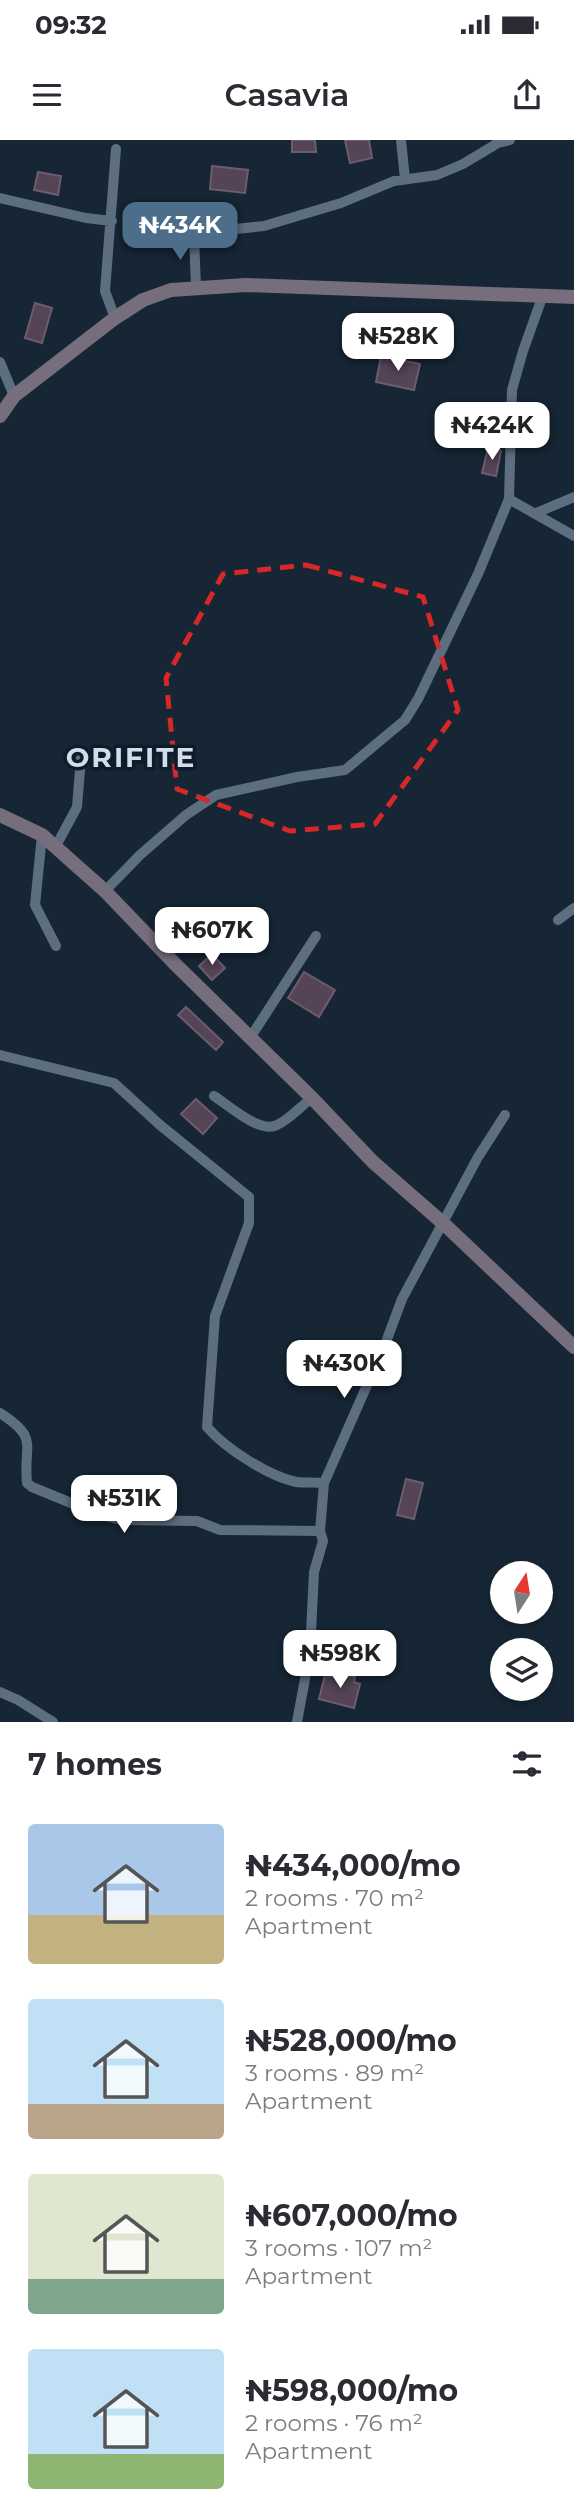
<!DOCTYPE html>
<meta charset="utf-8">
<style>
:root{--surface:#fff;--page:#f7f7f7;--text:#2b2b33;--muted:#7c7c81;--accent:#4c6e8b}
body{margin:0;font-family:Montserrat,sans-serif;background:var(--page);color:var(--text);height:100vh;display:flex;flex-direction:column;font-size:26px;white-space:nowrap}
*{box-sizing:border-box;margin:0}
p{font-size:23px;color:var(--muted)}
.icon{flex:none;width:38px;height:38px;fill:none;stroke:currentColor;stroke-width:2;stroke-linecap:round;stroke-linejoin:round}
.map{position:relative;height:1582px;overflow:hidden}
.sheet{display:flex;flex-direction:column;background:var(--surface);flex:1}
.sheet>*{flex:none}
.needle{width:46px;rotate:12deg}
.tools{position:absolute;left:490px;top:1421px;display:grid;gap:14px}
.tools a{display:grid;place-items:center;width:63px;height:63px;border-radius:50%;background:var(--surface);box-shadow:0 4px 10px #0003;font-size:35px}
.price{position:absolute;translate:-50% -60px;padding:0 16px;border-radius:14px;background:#fff;color:#222;font-size:23px;line-height:46px;filter:drop-shadow(0 2px 4px #0008)}
.price::after{content:'';position:absolute;left:50%;top:42px;width:21px;height:16px;margin-left:-10px;background:inherit;clip-path:polygon(0 0,100% 0,50% 100%)}
.price.selected{background:var(--accent);color:#fff}
ul{padding:0;list-style:none}
li{display:flex;align-items:center;gap:21px;height:175px;padding:0 28px}
li span{display:grid;place-items:center;flex:none;width:196px;height:140px;border-radius:7px;color:#555}
li>.icon{margin-inline-start:auto}
span .icon{width:84px;height:84px;fill:#fffc;stroke-width:1}
li b{font-size:30px}
h2{display:flex;justify-content:space-between;align-items:center;height:84px;padding:0 28px;font-size:30px}
.status{display:flex;justify-content:space-between;align-items:center;height:49px;padding:0 35px;background:var(--surface);direction:ltr}
.status svg{height:19px;fill:currentColor}
header{display:flex;justify-content:space-between;align-items:center;height:91px;padding:0 28px;background:var(--surface);font-size:32px;font-weight:600}
.map>svg:first-child{display:block}
.building{fill:#544456;stroke:#6d5c6f;stroke-width:2}
.lines{fill:none;stroke-linecap:round;stroke-linejoin:round}
.street{stroke:#5c6e80;stroke-width:10}
.secondary{stroke:#766d7d;stroke-width:14}
.marked{fill:none;stroke:#d62828;stroke-width:5;stroke-dasharray:14 9;stroke-linejoin:round}
.labels{text-anchor:middle;dominant-baseline:central;stroke-width:7;stroke-linejoin:round;paint-order:stroke}
.district-label{font-size:28px;font-weight:bold;letter-spacing:2px;fill:#d2dde7;stroke:#0d1c2b}
</style>
<div class="status"><b>09:32</b><svg viewBox="0 0 49 12"><path d="M0 12V9h3v3zM5 12V6h3v6zM10 12V3h3v9zM15 12V0h3v12zM26 1h20v11H26zM47 4h2v5h-2z"/></svg></div>
<header><svg class="icon" aria-label="menu" viewBox="0 0 24 24"><path d="M4 6h16M4 12h16M4 18h16"/></svg>Casavia<svg class="icon" aria-label="share" viewBox="0 0 24 24"><path d="M12 15V3M7 8l5-5 5 5M5 13v7h14v-7"/></svg></header>
<div class="map">
<svg width="574" height="1582" viewBox="0 0 574 1582">
<rect width="100%" height="100%" fill="#162635"/>
<path class="building" d="M292 0H315L316 12H292Z
M345 0H369L372 18 350 23Z
M212 26 248 30 245 53 210 49Z
M38 32 61 36 58 55 34 50Z
M35 163 52 168 42 203 25 198Z
M381 216 420 224 414 250 376 242Z
M488 308 501 311 496 336 482 333Z
M212 814 225 828 212 840 199 826Z
M304 832 335 850 319 877 288 858Z
M186 867 223 902 216 910 178 875Z
M196 959 217 978 203 994 181 974Z
M406 1339 423 1343 414 1379 397 1375Z
M338 1532 355 1537 354 1542 360 1544 354 1568 319 1559 325 1535 336 1537Z"/>
<g class="lines">
<path class="street" d="M401 0 405 39
M0 58 86 78 112 81
M196 147 194 97 217 91 264 86 341 63 394 41 437 35 463 24 498 3 510 0
M115 178 105 151 116 9
M0 222 14 256
M509 359 574 396
M536 373 574 357
M42 695 35 765 56 806
M56 706 77 667 81 618
M105 751 140 715 186 675 216 655 297 637 345 630 405 580 418 559 478 434 509 359 512 250 523 211 543 155
M558 780 574 768
M250 898 316 796
M0 915 114 943 160 985 249 1057V1083L215 1176 207 1287C225 1308 268 1336 296 1342 304 1343 315 1342 324 1343
M214 956C228 965 260 994 277 985 289 980 301 966 312 958
M0 1273C40 1299 23 1303 27 1343L32 1347 98 1374 121 1380 197 1381 220 1390 320 1391
M0 1552 18 1560 53 1582
M297 1582 310 1512 314 1432 323 1401 320 1391 324 1343 386 1202 402 1159 478 1017 505 975"/>
<path class="secondary" d="M0 276 14 256 115 178 143 160 171 150 245 145 574 157
M0 675 42 695 105 751 176 825 312 958 373 1022 444 1084 574 1207"/>
</g>
<path class="marked" d="M306 425 423 457 458 570 375 684 290 691 177 649 166 538 223 434Z"/>
<g class="labels">
<g class="district-label">
<text x="131" y="617">ORIFITE</text>
</g>
</g>
</svg>
<div class="tools">
<a><svg class="needle" viewBox="-14 -14 28 28"><path d="M0-13l5 13h-10z" fill="#e53935"/><path d="M0 13l5-13h-10z" fill="#7c7c81"/></svg></a>
<a><svg class="icon" aria-label="layers" viewBox="0 0 24 24"><path d="M12 4l9 5-9 5-9-5zM3 14l9 5 9-5"/></svg></a>
</div>
<b class="price selected" style="left:180px;top:122px">₦434K</b>
<b class="price" style="left:398px;top:233px">₦528K</b>
<b class="price" style="left:492px;top:322px">₦424K</b>
<b class="price" style="left:212px;top:827px">₦607K</b>
<b class="price" style="left:344px;top:1260px">₦430K</b>
<b class="price" style="left:124px;top:1395px">₦531K</b>
<b class="price" style="left:340px;top:1550px">₦598K</b>
</div>
<section class="sheet">
<h2>7 homes<svg class="icon" aria-label="filters" viewBox="0 0 24 24"><path d="M4 7h16M4 17h16"/><circle cx="9" cy="7" r="2"/><circle cx="15" cy="17" r="2"/></svg></h2>
<ul>
<li><span style="background:linear-gradient(#a9c7e8 65%,#c2b280 0)"><svg class="icon" aria-label="home" viewBox="0 0 24 24"><path d="M3 11l9-7 9 7M6 9v11h12V9"/></svg></span><div><b>₦434,000/mo</b><p>2 rooms · 70 m²</p><p>Apartment</p></div></li>
<li><span style="background:linear-gradient(#bfe0f5 75%,#b9a48a 0)"><svg class="icon" aria-label="home" viewBox="0 0 24 24"><path d="M3 11l9-7 9 7M6 9v11h12V9"/></svg></span><div><b>₦528,000/mo</b><p>3 rooms · 89 m²</p><p>Apartment</p></div></li>
<li><span style="background:linear-gradient(#dfe7d0 75%,#7fa58c 0)"><svg class="icon" aria-label="home" viewBox="0 0 24 24"><path d="M3 11l9-7 9 7M6 9v11h12V9"/></svg></span><div><b>₦607,000/mo</b><p>3 rooms · 107 m²</p><p>Apartment</p></div></li>
<li><span style="background:linear-gradient(#bfe0f5 75%,#8fb573 0)"><svg class="icon" aria-label="home" viewBox="0 0 24 24"><path d="M3 11l9-7 9 7M6 9v11h12V9"/></svg></span><div><b>₦598,000/mo</b><p>2 rooms · 76 m²</p><p>Apartment</p></div></li>
</ul>
</section>
